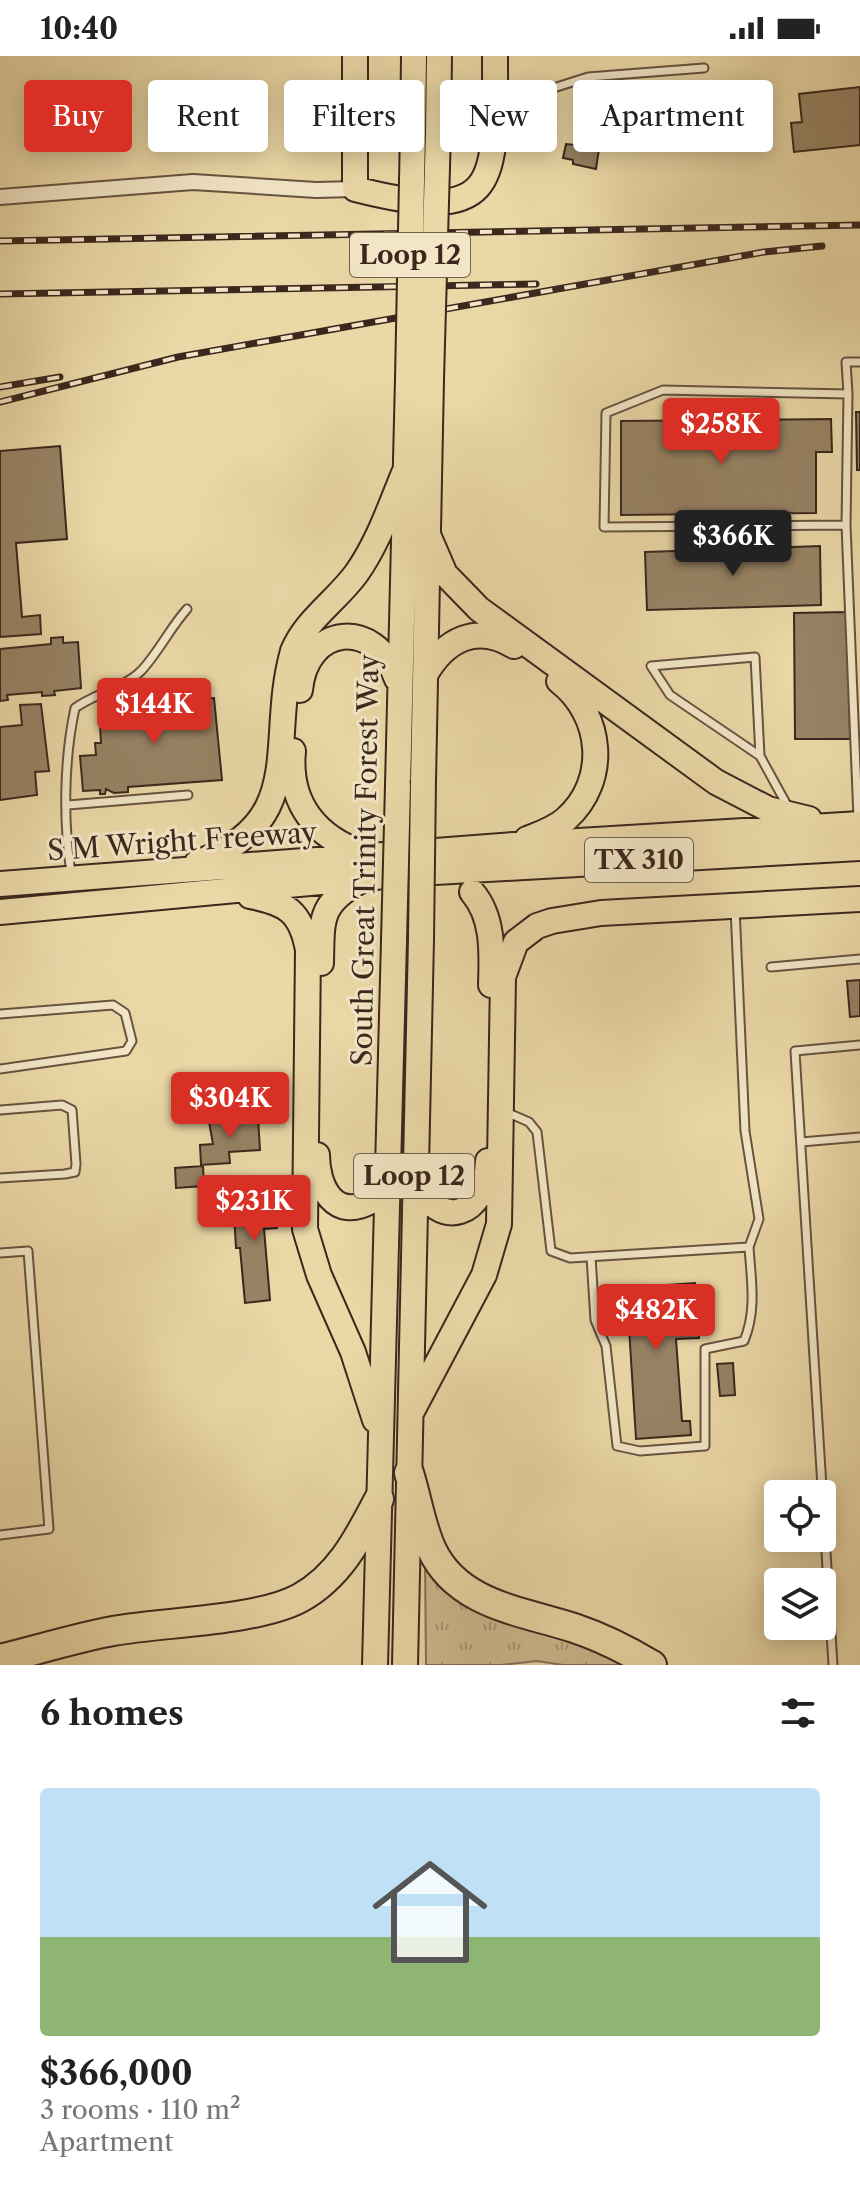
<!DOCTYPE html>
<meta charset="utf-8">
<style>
:root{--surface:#fff;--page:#f6f6f6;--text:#222;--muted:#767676;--accent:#d93025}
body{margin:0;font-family:"Libre Caslon Text",serif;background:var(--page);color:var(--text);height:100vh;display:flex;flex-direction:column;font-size:30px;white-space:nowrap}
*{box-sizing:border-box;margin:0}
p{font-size:26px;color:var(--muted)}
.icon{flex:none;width:44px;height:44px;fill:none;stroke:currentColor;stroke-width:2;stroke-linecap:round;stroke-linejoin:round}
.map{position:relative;height:1609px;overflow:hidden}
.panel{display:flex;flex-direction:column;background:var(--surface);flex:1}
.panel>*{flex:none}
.banner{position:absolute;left:24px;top:24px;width:812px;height:72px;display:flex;gap:16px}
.tools{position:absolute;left:764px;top:1424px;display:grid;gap:16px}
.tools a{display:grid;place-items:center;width:72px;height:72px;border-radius:8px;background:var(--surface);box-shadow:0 4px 20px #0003;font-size:40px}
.price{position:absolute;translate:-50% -68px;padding:0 18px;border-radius:8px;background:var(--accent);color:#fff;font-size:26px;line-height:52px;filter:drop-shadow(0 2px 4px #0008)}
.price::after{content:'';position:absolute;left:50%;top:48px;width:24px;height:18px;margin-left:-12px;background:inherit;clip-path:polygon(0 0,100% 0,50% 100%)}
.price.on{background:#222;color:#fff}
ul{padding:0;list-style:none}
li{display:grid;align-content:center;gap:16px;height:424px;padding:0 40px}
li span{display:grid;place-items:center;height:248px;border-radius:8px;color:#555}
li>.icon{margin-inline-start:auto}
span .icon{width:144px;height:144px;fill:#fffc;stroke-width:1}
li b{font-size:34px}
h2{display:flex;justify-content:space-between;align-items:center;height:96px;padding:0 40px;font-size:34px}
.pill{padding:0 28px;border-radius:8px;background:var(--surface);box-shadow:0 4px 20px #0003;font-size:28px;line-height:72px}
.pill.on{background:var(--accent);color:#fff}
.status{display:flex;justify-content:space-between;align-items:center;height:56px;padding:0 40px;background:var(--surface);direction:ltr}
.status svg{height:22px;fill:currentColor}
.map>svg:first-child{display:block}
.grass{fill:url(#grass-tufts);stroke:#847056;stroke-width:2}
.building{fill:#978365;stroke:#3b271d;stroke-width:2;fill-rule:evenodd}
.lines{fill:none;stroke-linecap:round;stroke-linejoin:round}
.lane-casing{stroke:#675340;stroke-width:11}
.street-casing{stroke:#675340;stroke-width:18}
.primary-casing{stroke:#3b271d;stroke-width:28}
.highway-casing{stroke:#3b271d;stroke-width:32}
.lane{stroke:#f2e6c6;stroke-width:7}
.street{stroke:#f2e6c6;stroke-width:14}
.primary{stroke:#ebd8a7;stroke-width:24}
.highway{stroke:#ebd8a7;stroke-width:28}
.rail-casing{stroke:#3b271d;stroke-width:7}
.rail{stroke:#f2e6c6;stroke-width:4;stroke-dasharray:12;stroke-linecap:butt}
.primary-bridge-casing{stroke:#3b271d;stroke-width:28;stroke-linecap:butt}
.primary-bridge{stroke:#ebd8a7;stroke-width:24}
.labels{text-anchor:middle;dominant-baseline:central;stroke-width:6;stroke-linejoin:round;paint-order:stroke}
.shield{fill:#f2e6c6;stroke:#726050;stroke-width:2}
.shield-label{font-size:26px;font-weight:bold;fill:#3b271d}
.street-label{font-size:28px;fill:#3b271d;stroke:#f2e6c6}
</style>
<div class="status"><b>10:40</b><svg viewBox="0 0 49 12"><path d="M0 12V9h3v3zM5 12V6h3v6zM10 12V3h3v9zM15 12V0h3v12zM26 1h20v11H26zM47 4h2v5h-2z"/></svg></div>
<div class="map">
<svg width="860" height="1609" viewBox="0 0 860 1609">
<defs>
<pattern id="grass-tufts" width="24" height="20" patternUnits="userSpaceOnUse" patternTransform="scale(2)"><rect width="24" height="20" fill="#cdba90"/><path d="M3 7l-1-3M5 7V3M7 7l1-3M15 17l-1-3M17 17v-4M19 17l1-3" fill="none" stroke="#a89775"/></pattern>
</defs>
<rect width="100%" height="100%" fill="#ebd8a7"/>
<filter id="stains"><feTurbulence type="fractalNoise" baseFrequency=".0025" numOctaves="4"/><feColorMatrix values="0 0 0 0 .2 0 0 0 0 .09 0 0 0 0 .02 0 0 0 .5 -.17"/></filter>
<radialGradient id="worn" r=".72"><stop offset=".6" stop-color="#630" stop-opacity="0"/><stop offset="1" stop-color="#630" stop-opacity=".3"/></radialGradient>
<path class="grass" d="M425 1504 638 1609H563L537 1605 501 1609H426Z"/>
<path class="building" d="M860 31V89L794 96 791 67 802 66 799 38Z
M591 71 602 73 596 113 573 108V104L563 102 566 88 576 89 579 73 590 75Z
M856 356H860V414H857Z
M831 363 832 396H816V457L621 459V365Z
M60 390 67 483 16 487 22 561 40 559 41 578 0 581V395Z
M820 490 821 549 647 554 645 496Z
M848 556 850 683H795L794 557Z
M63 581V587L78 586 81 632 54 635 55 639 42 640V636L7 639 8 644 0 645V593L51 588V582Z
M214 642 222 724 128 731V736L114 737 106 733 105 738H100V734L83 735 80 700 96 699 95 687H101L99 651Z
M41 648 49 715 35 716 37 739 0 744V671L22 669 20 649Z
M860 924V960L850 961 847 925Z
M258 1062 260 1094 229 1096 230 1107 201 1109 200 1089 213 1088 209 1066Z
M203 1110 204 1130 176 1132 175 1112Z
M262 1138 263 1147H278L277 1172 264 1173 270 1244 245 1247 240 1192H236L233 1141ZM249 1153H262V1171H249Z
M695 1227 699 1282 676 1283 682 1365H690L691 1379 636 1383 629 1272 611 1273 608 1233Z
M733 1307 735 1339 720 1340 717 1308Z"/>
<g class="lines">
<g class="lane-casing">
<path id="lane" d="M497 37 541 36 588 21 704 12
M848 338 846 306H860
M846 469 848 338 663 334 606 357 604 471 846 469 858 762
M760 700 670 639 651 610 755 601 760 700 788 751
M68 749 188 739
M71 817C63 765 64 703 75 652 96 637 125 631 141 615 158 597 170 572 187 553
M771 911 860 903
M0 958 113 949 125 957 132 985 126 995 0 1013
M0 1054 62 1049 72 1054 76 1108 75 1116 65 1118 0 1122
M506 1056 529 1066 537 1076 551 1195 570 1202 749 1191 759 1163 745 1075 735 852
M801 1086 860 1081
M0 1197 28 1195 49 1473 0 1479
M591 1201 595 1264 606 1290 617 1390 640 1395 705 1390V1293L744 1285C757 1254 751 1223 749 1191
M833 1609 795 995 860 989"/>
</g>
<g class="street-casing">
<path id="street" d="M0 141 193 126 316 134 355 133"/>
</g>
<g class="primary-casing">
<path id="primary" d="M355 0V133C503 171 495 126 495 0
M413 75 414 0
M438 76 439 0
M429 481 445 518 479 553 716 726 768 753 809 763
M425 619C445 584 476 567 514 590
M300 634C306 569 375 561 397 623
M293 695C288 747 316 782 365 798
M423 725 431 323
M398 729 408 323
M527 783C540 778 555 773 566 763 609 725 603 659 559 625
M197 807C310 764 267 688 293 595 306 564 336 545 356 518 378 487 390 451 404 417
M0 828 513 789 860 768
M472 836C494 861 492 897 491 929
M250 840C286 847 301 855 308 894L305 1173 319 1219 353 1296 375 1364
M0 856 418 817 860 792
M321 907C322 863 319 848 360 825
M317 1099C317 1131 335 1166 371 1145L384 1117
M415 1125C440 1177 486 1160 488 1105
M411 1357 484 1219 499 1168 503 921 516 886 537 870 552 865 601 857 860 843
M375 1609 394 884
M405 1609 421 883"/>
</g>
<g class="highway-casing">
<path id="highway" d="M409 1417C417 1442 421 1471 432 1494 458 1549 522 1555 574 1572 601 1581 627 1594 652 1609
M0 1603C38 1594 75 1582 113 1575 163 1566 258 1565 300 1542 340 1520 359 1481 379 1443"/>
</g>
<use href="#lane" class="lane"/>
<use href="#street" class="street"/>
<use href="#primary" class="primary"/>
<use href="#highway" class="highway"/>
<g class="rail-casing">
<path id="rail" d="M0 185 860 169
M0 238 536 228
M0 331 60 321
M0 346 178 301 764 196 822 190"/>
</g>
<use href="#rail" class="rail"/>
<g class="primary-bridge-casing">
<path id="primary-bridge" d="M408 323 413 75
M431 323 438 76
M421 883 423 725
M394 884 398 729"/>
</g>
<use href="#primary-bridge" class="primary-bridge"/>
</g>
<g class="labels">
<g class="shield">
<rect x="350" y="177" width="120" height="44" rx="6"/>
<rect x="585" y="782" width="108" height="44" rx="6"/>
<rect x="354" y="1098" width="120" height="44" rx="6"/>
</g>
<g class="shield-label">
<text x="410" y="199">Loop 12</text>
<text x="639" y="804">TX 310</text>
<text x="414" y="1120">Loop 12</text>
</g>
<g class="street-label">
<text transform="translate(182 785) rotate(-4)">S M Wright Freeway</text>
<text transform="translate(365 804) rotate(-89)">South Great Trinity Forest Way</text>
</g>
</g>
<rect width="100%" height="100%" filter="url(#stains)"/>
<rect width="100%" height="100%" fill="url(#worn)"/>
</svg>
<div class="tools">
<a><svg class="icon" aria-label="locate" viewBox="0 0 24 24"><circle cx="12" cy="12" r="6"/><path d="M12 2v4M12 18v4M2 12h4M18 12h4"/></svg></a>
<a><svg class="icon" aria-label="layers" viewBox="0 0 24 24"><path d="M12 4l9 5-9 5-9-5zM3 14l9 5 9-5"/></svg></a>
</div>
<b class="price" style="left:721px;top:410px">$258K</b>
<b class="price on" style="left:733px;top:522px">$366K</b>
<b class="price" style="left:154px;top:690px">$144K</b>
<b class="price" style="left:230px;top:1084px">$304K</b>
<b class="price" style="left:254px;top:1187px">$231K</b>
<b class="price" style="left:656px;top:1296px">$482K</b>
<div class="banner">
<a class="pill on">Buy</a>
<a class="pill">Rent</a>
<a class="pill">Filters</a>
<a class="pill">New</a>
<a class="pill">Apartment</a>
</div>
</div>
<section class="panel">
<h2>6 homes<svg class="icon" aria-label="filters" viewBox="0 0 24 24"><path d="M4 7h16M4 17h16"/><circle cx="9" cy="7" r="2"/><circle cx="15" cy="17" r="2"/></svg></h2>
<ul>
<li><span style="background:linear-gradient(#bfe0f5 60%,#8fb573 0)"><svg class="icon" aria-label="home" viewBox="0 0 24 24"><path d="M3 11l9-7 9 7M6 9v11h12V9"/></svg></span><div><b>$366,000</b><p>3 rooms · 110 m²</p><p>Apartment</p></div></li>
</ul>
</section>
